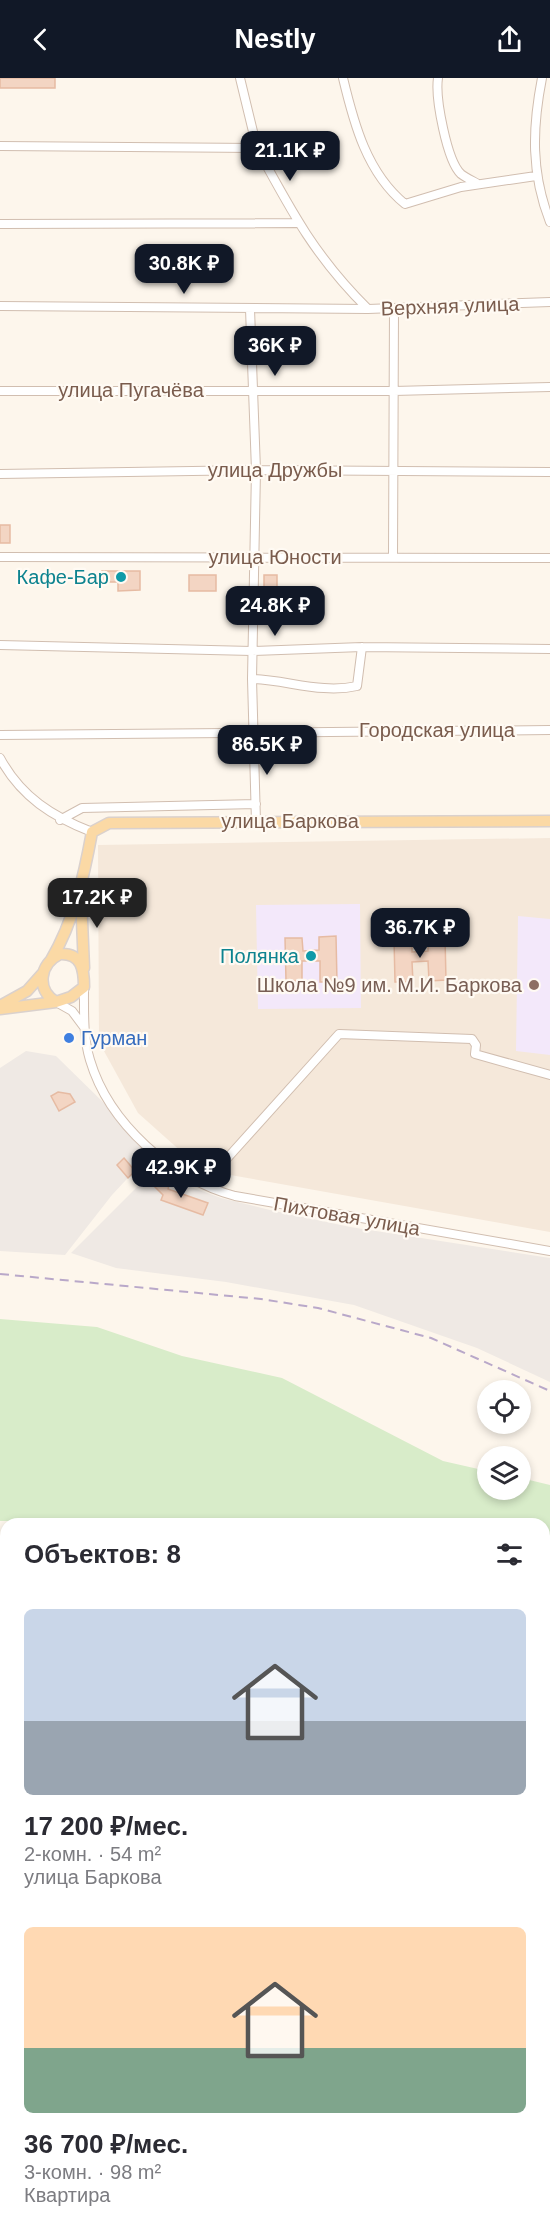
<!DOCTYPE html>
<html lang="ru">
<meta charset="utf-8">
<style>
:root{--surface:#fff;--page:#f2f2f3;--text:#2b2b33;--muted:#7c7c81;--accent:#111827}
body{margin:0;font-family:Helvetica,sans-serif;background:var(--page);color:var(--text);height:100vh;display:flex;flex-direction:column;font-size:22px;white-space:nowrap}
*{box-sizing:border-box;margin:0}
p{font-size:20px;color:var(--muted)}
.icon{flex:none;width:33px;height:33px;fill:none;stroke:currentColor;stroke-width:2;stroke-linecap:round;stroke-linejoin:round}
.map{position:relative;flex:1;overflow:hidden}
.panel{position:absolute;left:0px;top:1440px;width:550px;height:722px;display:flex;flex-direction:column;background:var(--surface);border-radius:18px 18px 0 0;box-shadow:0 3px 9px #0003}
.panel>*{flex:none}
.buttons{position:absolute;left:477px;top:1302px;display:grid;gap:12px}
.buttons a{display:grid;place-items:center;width:54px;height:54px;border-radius:50%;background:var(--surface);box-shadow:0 3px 9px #0003;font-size:30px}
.price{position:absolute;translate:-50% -51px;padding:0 14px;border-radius:12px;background:var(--accent);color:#fff;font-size:20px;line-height:39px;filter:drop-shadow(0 2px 3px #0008)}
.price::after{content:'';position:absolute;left:50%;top:36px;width:18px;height:14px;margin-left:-9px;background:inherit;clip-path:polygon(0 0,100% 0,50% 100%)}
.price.on{background:#222;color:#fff}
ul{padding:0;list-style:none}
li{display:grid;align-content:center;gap:12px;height:318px;padding:0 24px}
li span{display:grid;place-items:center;height:186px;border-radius:9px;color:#555}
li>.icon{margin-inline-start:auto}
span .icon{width:108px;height:108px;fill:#fffc;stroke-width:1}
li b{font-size:26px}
h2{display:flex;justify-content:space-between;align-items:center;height:72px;padding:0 24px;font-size:26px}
header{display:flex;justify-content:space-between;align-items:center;height:78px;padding:0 24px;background:var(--accent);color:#fff;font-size:27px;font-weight:800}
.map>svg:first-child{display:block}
.residential{fill:#f5e8da}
.industrial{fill:#efe9e4}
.education{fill:#f3e8fa}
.green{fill:#d8ecc9}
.building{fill:#f3d5c3;stroke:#e6bba3;stroke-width:1.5}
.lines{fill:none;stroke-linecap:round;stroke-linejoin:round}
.minor-casing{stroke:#d1beb0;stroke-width:10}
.major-casing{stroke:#dad1cd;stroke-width:13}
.minor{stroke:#fff;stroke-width:8}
.major{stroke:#fbd9a5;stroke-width:10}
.rail{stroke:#b9a8c9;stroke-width:2;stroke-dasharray:9 6;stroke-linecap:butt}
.culture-dot{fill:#0f9aa8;stroke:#fffaf3;stroke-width:2}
.education-dot{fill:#8d6e63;stroke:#fffaf3;stroke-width:2}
.shop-dot{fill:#3f7fe0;stroke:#fffaf3;stroke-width:2}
.labels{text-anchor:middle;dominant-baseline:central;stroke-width:4.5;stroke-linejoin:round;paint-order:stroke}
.street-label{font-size:20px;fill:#7a5c4d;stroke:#fffaf3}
.culture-label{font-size:20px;fill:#0d838f;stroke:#fffaf3;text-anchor:end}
.education-label{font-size:20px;fill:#785e54;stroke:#fffaf3;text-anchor:end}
.shop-label{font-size:20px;fill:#366cbe;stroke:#fffaf3;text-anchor:start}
</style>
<header><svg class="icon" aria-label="back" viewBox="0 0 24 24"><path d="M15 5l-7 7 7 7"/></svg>Nestly<svg class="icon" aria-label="share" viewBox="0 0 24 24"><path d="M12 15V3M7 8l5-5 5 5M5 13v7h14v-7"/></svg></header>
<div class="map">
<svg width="550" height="2161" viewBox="0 0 550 2161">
<rect width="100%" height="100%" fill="#fdf6ec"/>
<path class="residential" d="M550 760V1154L202 1092 138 1035 99 964 98 767Z"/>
<path class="industrial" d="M26 973 56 978 155 1075 138 1089 112 1117 65 1177 0 1173V990Z
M156 1090 177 1104 221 1120 270 1132 350 1149 550 1180V1304L477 1270 354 1227 226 1204 116 1190 71 1175Z"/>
<path class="education" d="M360 826 361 930 258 931 256 827Z
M518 838 550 841V977L516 973Z"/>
<path class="green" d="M0 1241 97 1249 182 1278 282 1300 443 1383 487 1393 488 1412H520L521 1400 550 1407V2161H0V1474L6 1471V2156H544V1446H38L40 1443H0Z"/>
<path class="building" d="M0 0H55V10H0Z
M0 447H10V465H0Z
M102 493H140V512L118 513V504H102Z
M189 497H216V513H189Z
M264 497H277V522H264Z
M336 858 337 904H320V883H302V903H286L285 860H302L303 873 319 872V859Z
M445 859 446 902 429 903 428 883 412 884 413 904H395L394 861 412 860V874L428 873V860Z
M58 1014 70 1016 75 1024 59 1033 51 1018Z
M124 1080 135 1093 128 1100 117 1087Z
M164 1101 169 1107 168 1111 208 1125 203 1137 161 1122 163 1117 155 1109Z"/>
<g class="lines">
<g class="minor-casing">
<path id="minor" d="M240 0 257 70
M343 0C354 46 367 95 405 126L461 109 536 98
M438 0C435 20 447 83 461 96 466 100 473 103 478 106
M542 0C532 51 531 95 550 144
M0 68 257 70C291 133 316 180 368 231L550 224
M0 146 297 145
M0 228 368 231
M250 231 256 392 252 601 256 744
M0 313H394L550 309
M0 396 256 392 550 394
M0 479 550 480
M393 479 394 230
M0 567 252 573 362 569 550 571
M252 601C287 602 322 616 357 608L362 569
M0 657 550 652
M0 680C21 719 53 739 92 754
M60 742 82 730 256 726
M84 909C84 933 83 959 90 982 109 1046 172 1101 235 1118L550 1173
M56 924 72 933 84 949
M214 1111 222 1086 339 956 472 961 476 967 475 976 550 997
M544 2098 550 2084
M523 2161 524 2156"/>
</g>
<g class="major-casing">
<path id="major" d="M81 819 84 890
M60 876C82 875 84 892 84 909L71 919 56 924C36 912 39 886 60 876Z
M51 882C74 843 84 798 92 754L109 745 550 743
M0 928 27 913 43 895
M0 931 56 924"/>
</g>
<use href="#minor" class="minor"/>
<use href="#major" class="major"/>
<path class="rail" d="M0 1196 261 1221 318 1230 431 1260 550 1313"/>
</g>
<g class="culture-dot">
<circle cx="121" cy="499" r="6"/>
<circle cx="311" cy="878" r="6"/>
</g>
<circle class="education-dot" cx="534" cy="907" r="6"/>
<circle class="shop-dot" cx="69" cy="960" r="6"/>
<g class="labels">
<g class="street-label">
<text transform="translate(450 228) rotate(-2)">Верхняя улица</text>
<text x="131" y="312">улица Пугачёва</text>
<text x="275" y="392">улица Дружбы</text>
<text x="275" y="479">улица Юности</text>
<text x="437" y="652">Городская улица</text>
<text x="290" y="743">улица Баркова</text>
<text transform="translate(347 1138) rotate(10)">Пихтовая улица</text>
</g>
<g class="culture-label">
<text x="109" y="499">Кафе-Бар</text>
<text x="299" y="878">Полянка</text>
</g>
<g class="education-label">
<text x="522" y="907">Школа №9 им. М.И. Баркова</text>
</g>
<g class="shop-label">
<text x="81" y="960">Гурман</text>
</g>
</g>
</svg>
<div class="buttons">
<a><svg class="icon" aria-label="locate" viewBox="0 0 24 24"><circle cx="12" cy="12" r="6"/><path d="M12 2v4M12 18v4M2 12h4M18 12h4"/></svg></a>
<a><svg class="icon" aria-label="layers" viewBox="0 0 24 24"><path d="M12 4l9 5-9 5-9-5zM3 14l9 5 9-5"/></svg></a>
</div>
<b class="price" style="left:290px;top:104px">21.1K ₽</b>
<b class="price" style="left:184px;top:217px">30.8K ₽</b>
<b class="price" style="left:275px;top:299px">36K ₽</b>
<b class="price" style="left:275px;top:559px">24.8K ₽</b>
<b class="price" style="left:267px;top:698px">86.5K ₽</b>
<b class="price on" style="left:97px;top:851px">17.2K ₽</b>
<b class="price" style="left:420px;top:881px">36.7K ₽</b>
<b class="price" style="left:181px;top:1121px">42.9K ₽</b>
<section class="panel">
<h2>Объектов: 8<svg class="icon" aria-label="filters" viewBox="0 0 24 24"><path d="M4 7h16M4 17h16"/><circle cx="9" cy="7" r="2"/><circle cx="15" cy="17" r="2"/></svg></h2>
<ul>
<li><span style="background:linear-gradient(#c9d6e8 60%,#9aa5b1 0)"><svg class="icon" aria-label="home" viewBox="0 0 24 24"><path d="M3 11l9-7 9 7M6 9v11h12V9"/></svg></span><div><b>17 200 ₽/мес.</b><p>2-комн. · 54 m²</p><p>улица Баркова</p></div></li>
<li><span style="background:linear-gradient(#ffd9b3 65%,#7fa58c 0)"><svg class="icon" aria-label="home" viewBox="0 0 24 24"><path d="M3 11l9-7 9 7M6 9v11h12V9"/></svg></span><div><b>36 700 ₽/мес.</b><p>3-комн. · 98 m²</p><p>Квартира</p></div></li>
</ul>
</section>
</div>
